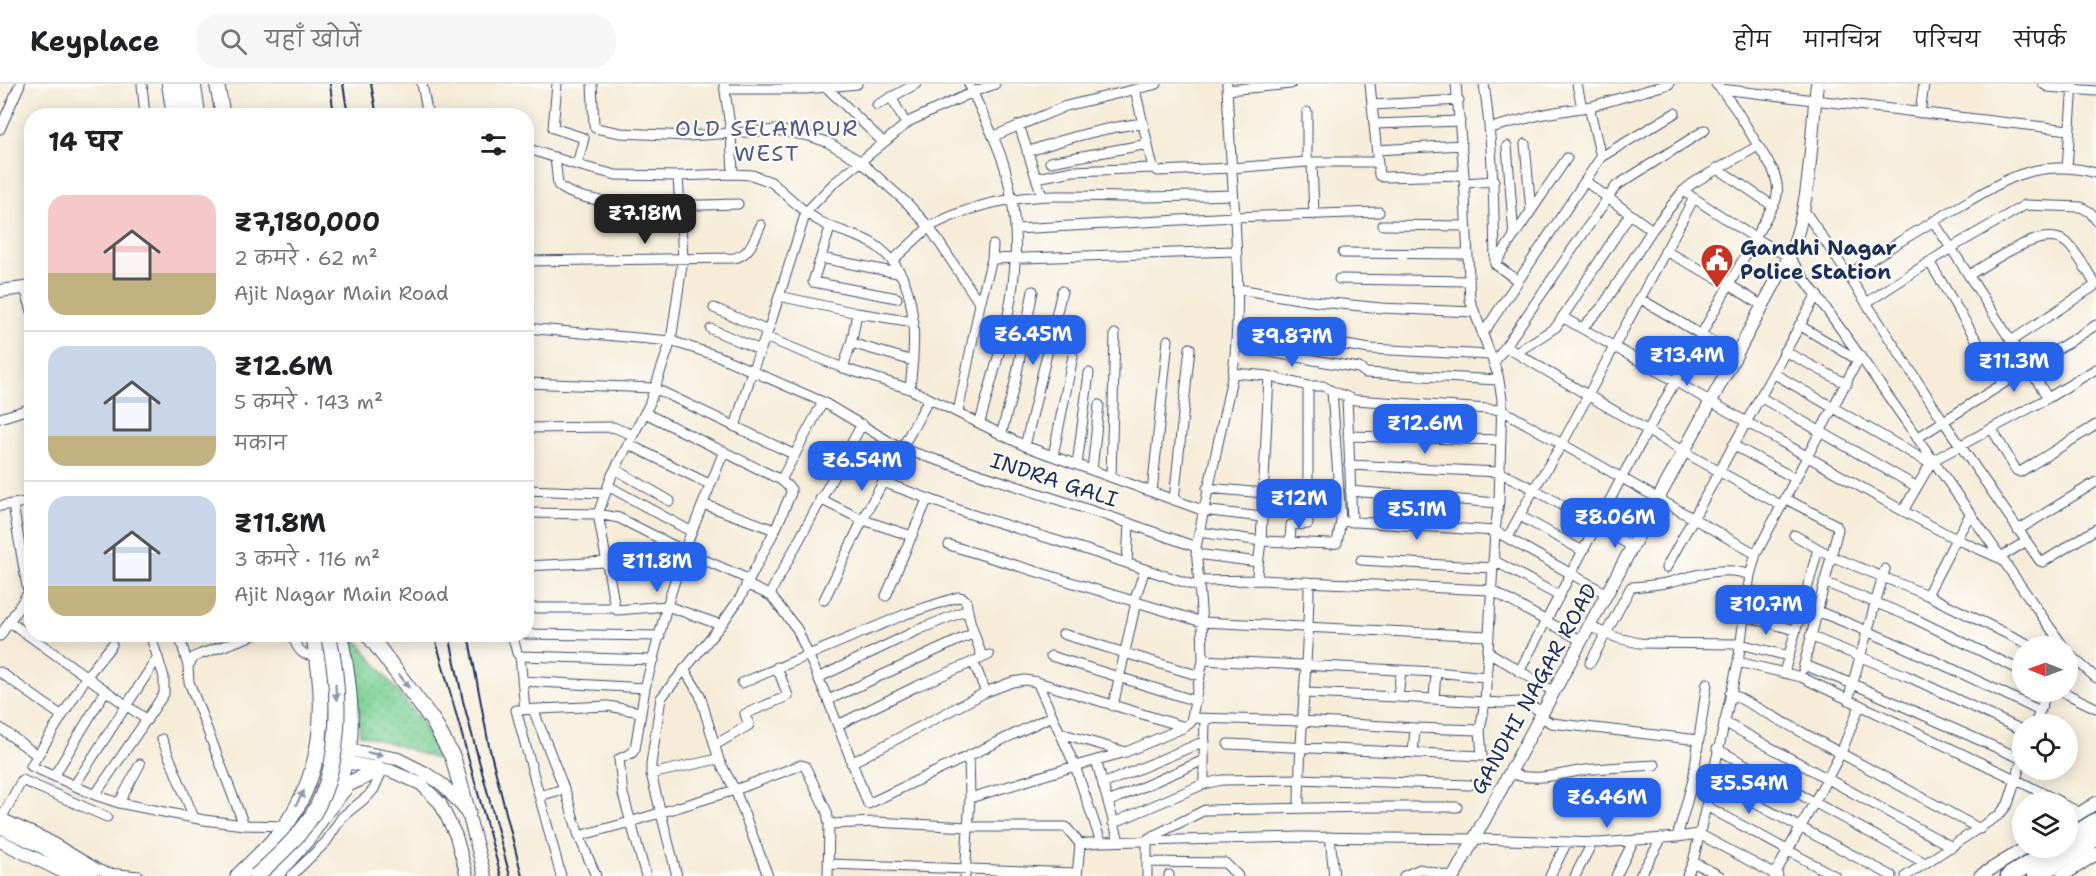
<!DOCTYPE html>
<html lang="hi">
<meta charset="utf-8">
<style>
:root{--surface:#fff;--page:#f6f6f6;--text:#202124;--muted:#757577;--line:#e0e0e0;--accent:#2563eb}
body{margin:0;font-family:"Shantell Sans","Playpen Sans Deva",sans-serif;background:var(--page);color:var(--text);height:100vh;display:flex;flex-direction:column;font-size:22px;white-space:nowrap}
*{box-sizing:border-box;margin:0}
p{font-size:20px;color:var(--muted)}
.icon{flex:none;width:33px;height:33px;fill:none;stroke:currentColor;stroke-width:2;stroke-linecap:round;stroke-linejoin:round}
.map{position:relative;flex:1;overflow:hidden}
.drawer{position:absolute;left:24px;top:24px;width:510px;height:534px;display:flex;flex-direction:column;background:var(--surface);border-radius:24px;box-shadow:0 3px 15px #0003}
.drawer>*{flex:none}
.needle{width:39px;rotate:271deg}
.fabs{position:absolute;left:2012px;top:552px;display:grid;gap:12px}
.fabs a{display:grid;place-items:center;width:66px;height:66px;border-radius:50%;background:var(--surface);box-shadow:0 3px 15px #0003;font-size:30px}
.price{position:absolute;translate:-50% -51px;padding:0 14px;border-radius:12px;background:var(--accent);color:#fff;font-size:20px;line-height:39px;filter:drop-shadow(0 2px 3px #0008)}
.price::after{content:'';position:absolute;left:50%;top:36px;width:18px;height:14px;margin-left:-9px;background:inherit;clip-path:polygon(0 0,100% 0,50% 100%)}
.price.selected{background:#222;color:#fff}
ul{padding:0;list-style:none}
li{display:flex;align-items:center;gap:18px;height:150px;padding:0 24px}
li+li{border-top:2px solid var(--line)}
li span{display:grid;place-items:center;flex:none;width:168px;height:120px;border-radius:18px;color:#555}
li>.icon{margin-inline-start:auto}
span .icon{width:72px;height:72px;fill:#fffc;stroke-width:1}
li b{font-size:26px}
h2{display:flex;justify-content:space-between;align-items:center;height:72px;padding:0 24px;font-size:26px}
header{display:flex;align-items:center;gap:36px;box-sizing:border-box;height:84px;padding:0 30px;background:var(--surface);border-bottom:2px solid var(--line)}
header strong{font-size:28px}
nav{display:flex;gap:33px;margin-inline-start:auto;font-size:21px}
.search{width:420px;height:54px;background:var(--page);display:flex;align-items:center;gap:15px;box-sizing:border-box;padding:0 21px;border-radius:24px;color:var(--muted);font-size:22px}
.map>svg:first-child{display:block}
.park{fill:url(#park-dots);stroke:#4a8079;stroke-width:1.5}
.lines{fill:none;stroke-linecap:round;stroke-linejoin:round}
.minor-casing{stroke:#3c4b70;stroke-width:11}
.tertiary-casing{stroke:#3c4b70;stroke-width:14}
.secondary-casing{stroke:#3c4b70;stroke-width:16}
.trunk-casing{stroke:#3c4b70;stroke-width:17}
.motorway-casing{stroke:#3c4b70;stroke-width:19}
.minor{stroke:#fff;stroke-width:9}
.tertiary{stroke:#fff;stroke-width:12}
.secondary{stroke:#fff;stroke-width:14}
.trunk{stroke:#fff;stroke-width:15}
.motorway{stroke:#fff;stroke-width:16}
.rail{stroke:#1b2f5e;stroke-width:2}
.trunk-bridge-casing{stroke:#3c4b70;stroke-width:17;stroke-linecap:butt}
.trunk-bridge{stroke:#fff;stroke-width:15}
.oneway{fill:#8d97ae}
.labels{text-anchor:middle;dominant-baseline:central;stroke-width:4.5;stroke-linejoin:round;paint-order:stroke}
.poi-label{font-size:21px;font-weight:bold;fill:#1b2f5e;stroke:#fdfcf7;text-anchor:start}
.street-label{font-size:21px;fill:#1b2f5e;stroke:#fdfcf7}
.neighbourhood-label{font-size:22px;letter-spacing:1.5px;fill:#4f588c;stroke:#fdfcf7}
</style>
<header>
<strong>Keyplace</strong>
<div class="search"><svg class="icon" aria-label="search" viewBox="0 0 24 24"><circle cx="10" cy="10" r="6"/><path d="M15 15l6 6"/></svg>यहाँ खोजें</div>
<nav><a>होम</a><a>मानचित्र</a><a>परिचय</a><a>संपर्क</a></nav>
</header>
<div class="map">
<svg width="2096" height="792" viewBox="0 0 2096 792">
<defs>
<pattern id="park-dots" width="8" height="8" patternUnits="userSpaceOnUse" patternTransform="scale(1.5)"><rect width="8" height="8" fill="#7ad094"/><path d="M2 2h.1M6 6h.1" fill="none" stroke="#63a97c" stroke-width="1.8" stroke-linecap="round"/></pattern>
</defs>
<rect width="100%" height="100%" fill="#fdfcf7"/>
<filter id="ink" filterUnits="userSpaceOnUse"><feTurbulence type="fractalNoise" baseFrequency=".0167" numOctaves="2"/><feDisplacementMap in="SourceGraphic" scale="12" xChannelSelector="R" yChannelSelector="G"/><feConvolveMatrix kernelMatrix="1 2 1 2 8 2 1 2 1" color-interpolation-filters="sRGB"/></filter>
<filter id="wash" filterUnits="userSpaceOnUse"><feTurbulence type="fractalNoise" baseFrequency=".008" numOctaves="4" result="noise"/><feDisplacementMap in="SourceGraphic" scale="24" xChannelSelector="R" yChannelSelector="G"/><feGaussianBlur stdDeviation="1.35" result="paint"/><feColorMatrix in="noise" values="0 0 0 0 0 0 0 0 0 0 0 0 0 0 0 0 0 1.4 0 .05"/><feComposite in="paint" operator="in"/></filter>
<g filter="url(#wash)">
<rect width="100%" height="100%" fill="#f6ecd8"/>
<path class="park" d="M356 555 420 636 441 672 435 675 403 663 360 650 357 604 350 558Z"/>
</g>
<g filter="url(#ink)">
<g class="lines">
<g class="minor-casing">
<path id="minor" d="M142 0 145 32
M422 0 428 32
M557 0 553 44 584 54 577 81 616 91 678 92 733 90 752 91 771 98C788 111 802 128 821 138 838 148 859 150 875 161 922 193 915 257 910 305
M592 0 594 41 595 44 621 49 688 52 777 46 809 52 827 58 860 77 908 120 929 143 980 220
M724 0 731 49 733 90
M969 0C981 28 996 54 1005 84 1031 176 1004 251 980 338
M1370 0 1379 91 1383 93 1464 91
M1456 0 1464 91 1470 216 1498 291 1502 315 1499 417 1495 447 1607 510
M1484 0C1493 60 1494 120 1495 180L1518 197
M1577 0 1582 24
M1716 0 1721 5 2069 46
M2043 0 2048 3 2096 7
M827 4 883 58
M725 5H806L857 0
M1135 5 1153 84
M1227 6 1291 0
M891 13 906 40
M877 21 916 0
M1373 21 1459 16
M1920 29 1924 0
M1375 40 1460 37
M1019 41 1042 112
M1490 44 1544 30 1592 22
M0 45 20 0
M994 52 1066 22 1157 0
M1525 60 1531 127
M1507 62 1514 152
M526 64 577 81
M1377 66 1462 61
M1027 68C1066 54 1102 44 1143 39
M555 73 558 101C585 127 700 121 738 120
M1601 73 1590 27 1592 22 1669 0
M1050 78 1148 60
M1307 78H1378
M1312 78 1314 131
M1717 84 1773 122
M2067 84 2073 0
M1036 94 1073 87 1153 84 1158 87 1231 84 1307 78V28
M1585 97 1652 146
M1465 99 1494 97
M1683 107 1693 99 1758 62
M1804 126 1848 191C1885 166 1923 143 1962 121 1981 110 1999 98 2019 91 2043 82 2072 82 2096 89
M1383 141 1466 142
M830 144 813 198 897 214
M1016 145 1234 133 1379 128
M1665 167 1728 200 1763 222
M1343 169 1467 170
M821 174 898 189
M992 175 1235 167
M526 177 734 174C750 171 754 155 761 141
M892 177 929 143C998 106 1051 112 1126 113 1162 113 1197 112 1232 111
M1930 179 2003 300
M1495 180 1567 74
M1848 191 1944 338 2040 477 2043 478 2096 445
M1969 191C1990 179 2043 139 2067 159 2077 168 2088 189 2096 201
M1339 195 1469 197
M25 205 32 227
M1238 205 1311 217 1381 224 1473 228
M779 212 857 229 914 238
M1639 214 1737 272
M1866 219 1951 164 1933 137
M714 224 768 247
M1562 233 1903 427 1956 455 1927 511
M1799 241 1858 276
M1237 243 1370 265 1490 271
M526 244 671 257 718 272 823 318 900 364 1114 434 1196 463
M1582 244 1602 223 1652 146 1683 107 1755 154 1789 173 1860 272 2063 562
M711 245 760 266
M1482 251 1601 73 1675 29
M765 253 843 284 910 305 1025 362 1152 408 1202 426 1262 433
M2011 257 2096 201
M851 259 913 277
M1236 262 1359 284 1366 289 1499 296
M1506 263 1684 368 1782 422
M1784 267 1847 300
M1516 269 1556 243 1630 130
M1494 279 1616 102 1705 46
M843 284 852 256 857 229
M1233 289 1269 292 1261 457 1257 490 1259 496 1491 506 1582 557
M1773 289 1931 380
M526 299 654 304 795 371
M1332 307 1355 316 1502 326 1756 470
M1347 313 1352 438
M1760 313 1917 403
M2048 314 1951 164 2025 121 2081 123 2090 128 2096 136
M958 328 980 220 992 175 993 161
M645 329 781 396
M0 334 32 324
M735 343 752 287 768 247 806 128 833 100 910 37 973 8 995 0
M526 344 613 343 633 351
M1992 345 2016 386 2020 388 2096 341
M1001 351 1015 299 1033 207
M1348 352 1500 356
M1917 354 2096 241
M628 360 709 400
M1733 361 1796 395
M1025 362 1062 207
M1053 372 1073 272
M1077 381 1089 289
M1349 381 1499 388 1534 405 1633 463
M615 385 670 417
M1092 386 1099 321
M1111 392 1115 250
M883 398 967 429 1087 466 1199 503
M608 402 692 448
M1207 404 1264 409
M526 406 605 409
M1350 407 1498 419
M1152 408 1168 256
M820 415 863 436 912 452
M1786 415 1836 441 1838 445 1803 585
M1174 416 1190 264
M703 420 775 446
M13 421 27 503 32 506
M0 422 32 417
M1903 427 1932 377 2048 314 2096 285
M526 429 598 430 619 434 684 467 748 495
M1971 429 1956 455 1999 474 2025 458
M1520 432 1583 467
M2018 446 2096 398
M1199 448 1261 457 1330 460 1337 459 1341 437 1332 307 1323 302H1308L1269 292
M1794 451 1831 472 1927 511 2032 562
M1508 453 1534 405 1562 360 1694 114
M1290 459 1291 441 1308 440V302
M949 461 1202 538 1488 552
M1196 470 1258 478
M1361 476 1492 484
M1493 476 1559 512
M1127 479 1129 439
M526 482 606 478
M1666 484 1817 210
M1199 497 1259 496
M1824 498 1911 533 2022 587
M746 500 771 512 797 545 828 616 868 720 1052 632
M1748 506 1803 520
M771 512 772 506 862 340
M886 512 927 416
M824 516 866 429 929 315
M1134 518 1145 485
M526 524H615L617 526 667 522 721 541
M615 524 598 430 612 391 649 321 671 257 683 174 678 92
M1817 527C1893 556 1966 591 2040 627
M1744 532 1795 546
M10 538 147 636
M1590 543 1618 554 1639 559 1740 560 1788 572
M179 550 188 582 189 598 244 741
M291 550C299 566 299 572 318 572
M512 550 517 569 520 572 654 576
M526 550 660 552
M1063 550 1200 592
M0 552 30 506
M1810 552 1907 592 2022 646
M112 561 87 592 31 682 95 711 119 719 204 736 244 741 285 742
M1487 567 1554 608
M2067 568 2096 594
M520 572 525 626
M1051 572 1196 617
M1203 576 1436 588 1434 615
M973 577 986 608
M1738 578 1801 593 2015 695 2060 718
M1590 579 1631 503C1644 502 1658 501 1670 498 1696 491 1724 481 1750 491
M1804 581 1853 600 2022 675
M188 582 194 573 201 570 257 550
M684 585 700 611 719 676
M0 588 62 632
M1436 588 1486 593
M1519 588 1622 393 1776 116C1779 105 1777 97 1773 86L1737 27 1721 5
M1784 589 1818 465
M818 594 918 546 967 526
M522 597 645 604
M1037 598 1075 682 1101 758 1300 753 1475 755 1599 759 1677 753 1699 750 1778 792
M742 599 906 530 958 513 963 514 966 517 970 537 982 573
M2063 608 2096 624
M1305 609 1398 613 1401 586
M1730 609 1980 745
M1398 613 1502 619 1521 618 1544 628
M828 616 974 549
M1848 616 1885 485
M1113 622 1136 518
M533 625 567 712 579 752 596 792
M1541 633 1551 639 1699 656
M1193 634 1302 637 1415 644 1413 669
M1724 638 1952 763
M2035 640 2047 608
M838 641 915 603 989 571
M0 644 37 671
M1415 644 1480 646
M1060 649 1126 668
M162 655 194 734
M1228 660 1482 672 1480 646 1485 618 1495 447 1341 437
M715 661 749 641 745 630 788 612 777 583
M1717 665 1925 779
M1096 676 1119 757
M851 679 986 608 1012 598 1025 596 1037 598 1185 643 1191 638 1203 576 1202 538 1196 463 1233 289C1245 194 1230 96 1227 0
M1510 689C1534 700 1569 687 1594 685 1614 683 1635 682 1655 681
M651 690 713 676H719L735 706 768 792
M54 692 106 606
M1711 696 1892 792
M1103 700 1205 657
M1204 700V676
M74 702 158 573
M95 711 164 610V593L150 550
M539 712 564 705
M970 714 1075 682 1126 668 1185 643
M1108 718 1204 676 1205 635
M119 719 140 680
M1706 722 1835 792
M2067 722 2080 729
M1299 724C1299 649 1309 574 1309 498
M0 733 46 754 98 785 107 789 139 792
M2 733 22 696 107 733
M1113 739 1204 700 1222 696 1299 695 1470 701
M829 740 876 738 968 743H1066L1080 760 1077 792
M579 752 630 738 735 706 801 681 805 682 827 728 829 740 828 792
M1330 753 1334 792
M1677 753 1693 696 1707 599
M1149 754 1205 726 1369 723H1457
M1147 756V792
M1080 760 1101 758
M1147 778 1225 779 1238 792
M1693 778 1720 792
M829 780 1077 789
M291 792 326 758 342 733 368 712 374 705 383 685
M561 792 516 626 608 622 640 628
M646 792 623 710 619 675 632 669 635 665 645 604 667 522 684 467 724 367
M677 792 651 690V680L661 614 721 541 740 514 777 442 791 409V405L781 396 823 318
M965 792 970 714 969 671
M1169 792V791
M1404 792 1420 785 1449 792
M1550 792 1567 758
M1575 792 1592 759
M1616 792 1634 756
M1640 792 1662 754
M1687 792 1693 778 1706 722 1738 578 1750 491 1756 470 1860 272
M1774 792 1841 669 1860 621
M1906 792 1999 731 2008 720 2022 676"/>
</g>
<g class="tertiary-casing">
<path id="tertiary" d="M0 207 32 203
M317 660 398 675 424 688 443 701 468 729 485 792
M316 672 391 687 421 700 440 719 456 752 467 792
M2067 737 2096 719
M0 743 40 762 92 792
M0 757 71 792
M1454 792 1789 173C1812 118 1810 58 1817 0
M1980 792 2025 764
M2062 792 2096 770"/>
</g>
<g class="secondary-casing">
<path id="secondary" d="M169 0 174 32
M217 0 223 32"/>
</g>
<g class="trunk-casing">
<path id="trunk" d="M181 0 186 32
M193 0 198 32
M368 550 433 637 453 674 468 729
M326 727C335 707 344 687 348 666 354 636 347 580 339 550
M238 792C253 777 270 762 283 745 325 688 328 618 313 550
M274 792 308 754 326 727 348 700 368 691 374 684"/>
</g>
<g class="motorway-casing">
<path id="motorway" d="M2067 755 2096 737
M2009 792 2054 764
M2036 792 2096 754"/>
</g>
<use href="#minor" class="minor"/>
<use href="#tertiary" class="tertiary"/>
<use href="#secondary" class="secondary"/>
<use href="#trunk" class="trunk"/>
<use href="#motorway" class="motorway"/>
<path class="rail" d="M330 0 334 32
M343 0 348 32
M371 0 377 32
M434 550 501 792
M449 550 463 617 510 792
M468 550 489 662 522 792"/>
<g class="trunk-bridge-casing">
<path id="trunk-bridge" d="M256 792C278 772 304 749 317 723 342 675 341 602 328 550"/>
</g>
<use href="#trunk-bridge" class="trunk-bridge"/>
</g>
<defs><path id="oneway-solid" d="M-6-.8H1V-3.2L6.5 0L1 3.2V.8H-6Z" transform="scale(1.5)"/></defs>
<g class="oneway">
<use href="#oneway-solid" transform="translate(404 597) rotate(54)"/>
<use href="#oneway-solid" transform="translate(336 608) rotate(86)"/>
<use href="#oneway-solid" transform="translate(375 670) rotate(11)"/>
<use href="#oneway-solid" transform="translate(300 714) rotate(-61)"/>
</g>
</g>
<defs>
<g id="civic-pin" transform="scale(1.725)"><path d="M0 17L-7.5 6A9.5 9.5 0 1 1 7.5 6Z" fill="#c8321e" stroke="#fdfcf7"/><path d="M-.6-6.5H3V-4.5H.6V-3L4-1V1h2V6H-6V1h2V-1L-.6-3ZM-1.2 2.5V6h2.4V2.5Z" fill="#fff"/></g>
</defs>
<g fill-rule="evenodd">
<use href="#civic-pin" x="1717" y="176"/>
</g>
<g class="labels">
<g class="poi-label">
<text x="1740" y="164">Gandhi Nagar<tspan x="1740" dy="24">Police Station</tspan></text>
</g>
<g class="street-label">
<text transform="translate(1054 396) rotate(18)">INDRA GALI</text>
<text transform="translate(1534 605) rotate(-61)">GANDHI NAGAR ROAD</text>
</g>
<g class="neighbourhood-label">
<text x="767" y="44">OLD SELAMPUR<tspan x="767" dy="25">WEST</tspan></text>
</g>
</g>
</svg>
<div class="fabs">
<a><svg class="needle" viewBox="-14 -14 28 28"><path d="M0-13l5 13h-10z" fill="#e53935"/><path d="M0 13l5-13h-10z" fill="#757577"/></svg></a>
<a><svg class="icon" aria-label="locate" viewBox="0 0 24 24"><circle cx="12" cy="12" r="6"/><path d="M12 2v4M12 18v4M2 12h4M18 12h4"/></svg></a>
<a><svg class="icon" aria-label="layers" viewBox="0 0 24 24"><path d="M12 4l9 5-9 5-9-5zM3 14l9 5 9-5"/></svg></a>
</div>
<b class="price selected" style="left:645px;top:161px">₹7.18M</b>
<b class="price" style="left:1033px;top:282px">₹6.45M</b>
<b class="price" style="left:1292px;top:284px">₹9.87M</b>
<b class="price" style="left:1687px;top:303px">₹13.4M</b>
<b class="price" style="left:2014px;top:309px">₹11.3M</b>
<b class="price" style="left:1425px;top:371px">₹12.6M</b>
<b class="price" style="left:862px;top:408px">₹6.54M</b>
<b class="price" style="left:1299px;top:446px">₹12M</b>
<b class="price" style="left:1417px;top:457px">₹5.1M</b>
<b class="price" style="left:1615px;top:465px">₹8.06M</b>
<b class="price" style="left:657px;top:509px">₹11.8M</b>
<b class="price" style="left:1766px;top:552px">₹10.7M</b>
<b class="price" style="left:1749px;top:731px">₹5.54M</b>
<b class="price" style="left:1607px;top:745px">₹6.46M</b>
<section class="drawer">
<h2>14 घर<svg class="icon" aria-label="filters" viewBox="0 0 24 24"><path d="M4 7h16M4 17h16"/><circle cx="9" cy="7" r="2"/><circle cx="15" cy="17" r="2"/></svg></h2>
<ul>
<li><span style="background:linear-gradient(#f6c9c9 65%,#c2b280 0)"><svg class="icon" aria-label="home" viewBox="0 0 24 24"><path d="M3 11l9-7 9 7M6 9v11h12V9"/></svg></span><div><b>₹7,180,000</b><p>2 कमरे · 62 m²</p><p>Ajit Nagar Main Road</p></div></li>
<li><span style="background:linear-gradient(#c9d6e8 75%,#c2b280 0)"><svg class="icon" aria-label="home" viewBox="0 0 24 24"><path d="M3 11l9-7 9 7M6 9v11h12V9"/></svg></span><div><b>₹12.6M</b><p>5 कमरे · 143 m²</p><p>मकान</p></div></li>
<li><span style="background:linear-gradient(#c9d6e8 75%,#c2b280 0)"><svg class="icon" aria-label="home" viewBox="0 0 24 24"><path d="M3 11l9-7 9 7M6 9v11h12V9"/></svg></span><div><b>₹11.8M</b><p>3 कमरे · 116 m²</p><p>Ajit Nagar Main Road</p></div></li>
</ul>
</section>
</div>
